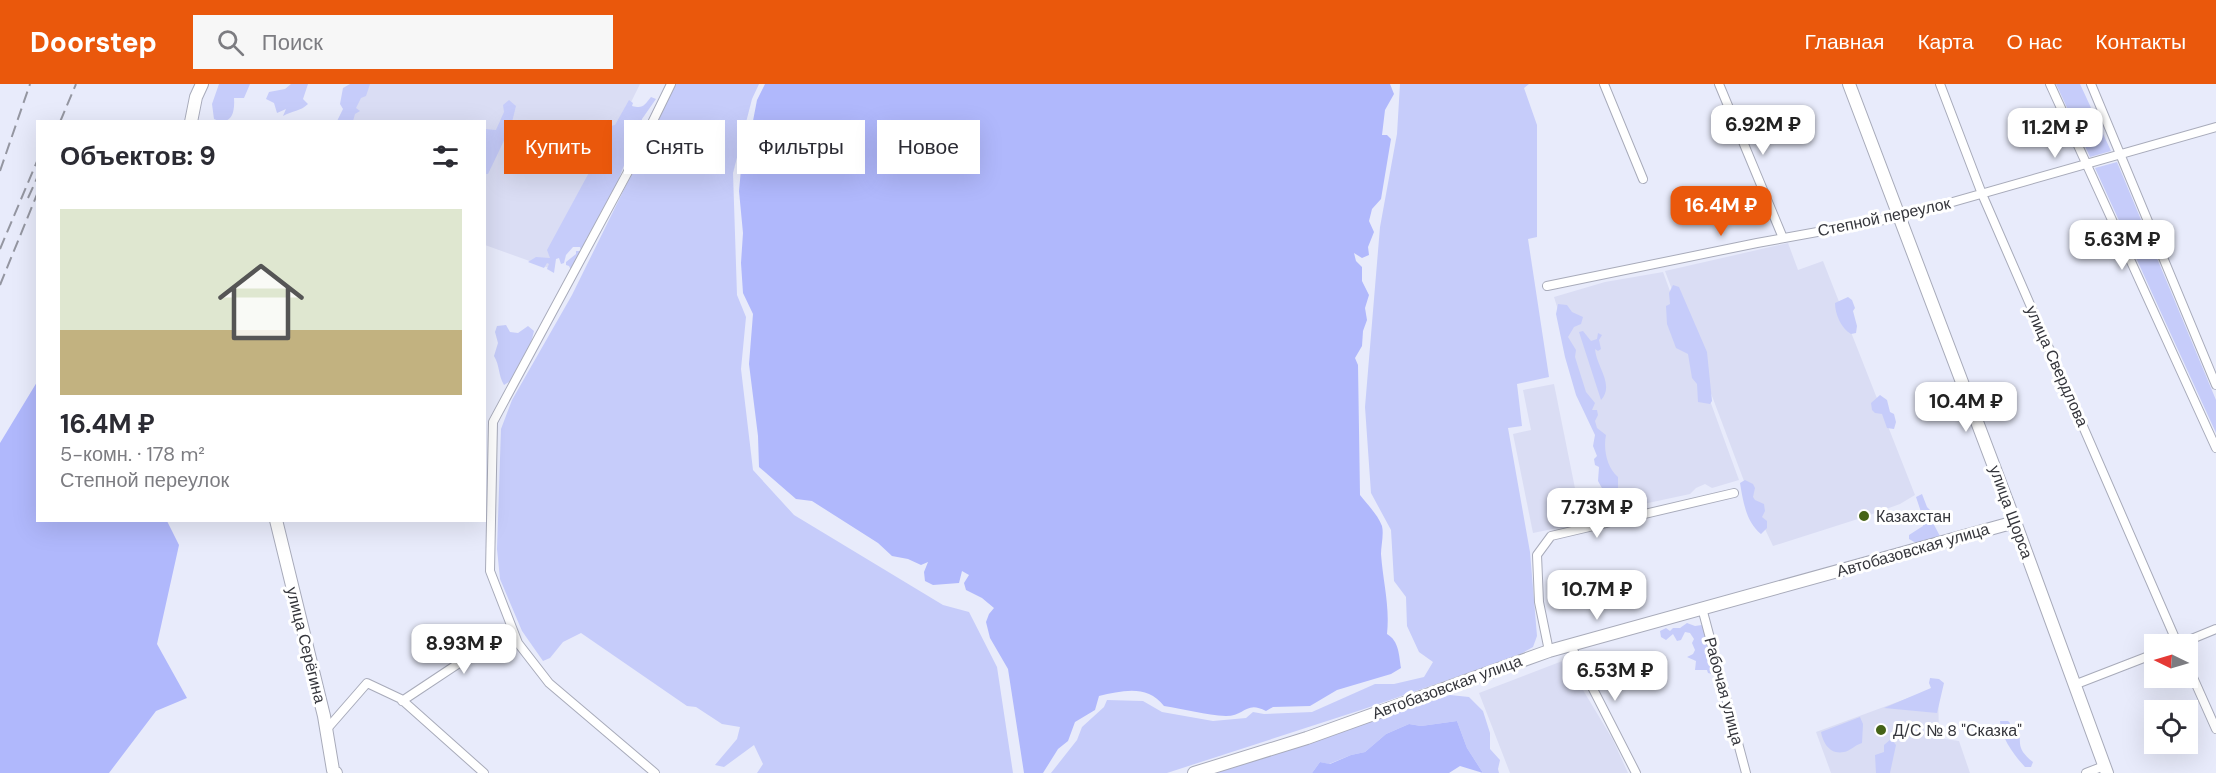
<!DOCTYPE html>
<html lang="ru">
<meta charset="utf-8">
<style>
:root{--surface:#fff;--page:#f7f7f7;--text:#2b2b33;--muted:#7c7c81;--accent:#ea580c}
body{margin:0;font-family:"DM Sans",sans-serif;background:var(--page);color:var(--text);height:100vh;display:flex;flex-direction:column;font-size:22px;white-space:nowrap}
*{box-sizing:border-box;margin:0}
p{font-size:20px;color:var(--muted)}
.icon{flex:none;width:33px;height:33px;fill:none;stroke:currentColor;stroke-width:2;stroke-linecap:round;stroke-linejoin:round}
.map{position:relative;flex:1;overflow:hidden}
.sheet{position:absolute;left:36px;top:36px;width:450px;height:402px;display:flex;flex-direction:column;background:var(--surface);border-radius:0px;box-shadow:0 6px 24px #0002}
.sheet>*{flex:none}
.top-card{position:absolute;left:504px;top:36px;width:570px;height:54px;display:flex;gap:12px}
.needle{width:39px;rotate:275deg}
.fabs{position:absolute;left:2144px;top:550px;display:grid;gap:12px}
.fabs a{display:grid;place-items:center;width:54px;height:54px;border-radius:0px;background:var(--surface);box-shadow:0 6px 24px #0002;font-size:30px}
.price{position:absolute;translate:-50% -51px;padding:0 14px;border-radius:12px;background:#fff;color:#222;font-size:20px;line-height:39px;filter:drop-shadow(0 2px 3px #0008)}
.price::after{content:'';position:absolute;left:50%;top:36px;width:18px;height:14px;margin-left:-9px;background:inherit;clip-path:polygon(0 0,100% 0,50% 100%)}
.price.on{background:var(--accent);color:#fff}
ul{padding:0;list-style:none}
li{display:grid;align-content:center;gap:12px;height:318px;padding:0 24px}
li span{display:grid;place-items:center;height:186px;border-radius:0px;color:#555}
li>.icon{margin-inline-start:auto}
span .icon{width:108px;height:108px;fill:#fffc;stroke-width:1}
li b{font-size:26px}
h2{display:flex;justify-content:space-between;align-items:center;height:72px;padding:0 24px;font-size:26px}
.chip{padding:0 21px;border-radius:0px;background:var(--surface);box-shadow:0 6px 24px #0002;font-size:21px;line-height:54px}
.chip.on{background:var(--accent);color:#fff}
header{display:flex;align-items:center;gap:36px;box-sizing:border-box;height:84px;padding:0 30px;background:var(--accent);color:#fff}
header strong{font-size:28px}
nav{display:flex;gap:33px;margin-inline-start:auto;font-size:21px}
.search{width:420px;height:54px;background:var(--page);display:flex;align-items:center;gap:15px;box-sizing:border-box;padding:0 21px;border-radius:0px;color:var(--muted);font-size:22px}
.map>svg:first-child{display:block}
.built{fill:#daddf4}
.green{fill:#c6ccfa}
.water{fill:#b0b8fc}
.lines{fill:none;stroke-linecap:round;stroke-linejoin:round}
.street-casing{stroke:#a8abba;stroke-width:10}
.secondary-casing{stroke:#a8abba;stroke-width:14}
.street{stroke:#fff;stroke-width:8}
.secondary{stroke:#fff;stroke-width:12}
.rail{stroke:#9496a1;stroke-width:2;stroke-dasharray:12 6;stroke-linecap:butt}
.poi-dot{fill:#456317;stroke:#fff;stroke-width:2}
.labels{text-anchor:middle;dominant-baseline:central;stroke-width:6;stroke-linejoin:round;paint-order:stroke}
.street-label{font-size:16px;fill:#35363c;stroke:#fff}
.poi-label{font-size:16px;fill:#35363c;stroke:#fff;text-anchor:start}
</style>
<header>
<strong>Doorstep</strong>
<div class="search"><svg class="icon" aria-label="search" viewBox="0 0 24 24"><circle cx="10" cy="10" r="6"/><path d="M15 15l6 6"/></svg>Поиск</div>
<nav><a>Главная</a><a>Карта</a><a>О нас</a><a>Контакты</a></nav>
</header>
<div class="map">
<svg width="2216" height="689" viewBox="0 0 2216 689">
<rect width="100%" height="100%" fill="#e8ebfb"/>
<path class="built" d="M361 0H640L549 184 485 161 484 38H346Z
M1788 159 1798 186 1823 177 1915 411 1900 420 1861 434 1773 462 1750 413 1665 187Z
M1663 188 1739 396 1712 404 1705 400 1696 404 1690 410 1620 425 1554 213 1605 198Z
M1554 300 1582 439 1533 449 1513 350 1531 346 1523 306Z
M1565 576 1613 656 1628 689H1510L1479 609Z
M1938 603 1939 654 1959 657 1970 689H1831L1816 648Z"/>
<path class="green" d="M219 0H250L244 14H234C235 28 232 43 214 35L212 20Z
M291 0H308L303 15 308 20C301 27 292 27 283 32L286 25 277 29 274 19 266 15 269 8 285 5Z
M350 0H370L366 12 361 14 356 24 360 27 355 30 353 37H337L343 25 340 20 343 4Z
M676 0H759L752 15 733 89 737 211 746 233 741 285 753 386 794 431 943 521 969 528 997 583 1013 689H757L763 680 754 661 724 683 715 681 737 655 740 643 722 640 696 623 687 622 581 549 563 558 550 574 543 577 522 547 500 495 497 465 501 345 512 316 572 211Z
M1400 0H1529L1524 4 1537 41V153L1528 155 1549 293 1517 300 1522 342 1508 344 1530 468 1537 552 1533 563 1517 572 1361 626 1167 689H1051L1077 656 1082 643 1104 623 1107 616 1143 617 1162 628 1213 637 1246 634 1253 628 1264 630 1312 628 1375 600H1394L1424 593 1433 578 1419 568 1407 542 1406 513 1394 497 1391 446 1371 409 1365 323 1380 143 1397 50Z
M2056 0H2080L2111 67 2090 73Z
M651 13 656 15 642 35 640 49 637 48 634 54 638 56 631 71H628C617 99 606 132 586 155L589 163 571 186 569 182 566 181V178L576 170V167H581L580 163H573L566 171 564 179 561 180 559 174 556 175 554 189 547 185 549 180 547 179 544 184 528 178 536 173 550 174 547 166 611 48 610 42 615 41 629 16 633 19 632 22C644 25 644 21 651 13Z
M509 16 516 22 511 42 488 90H485V45L496 46 504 28 503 21Z
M2117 78 2216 316V349L2095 84Z
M1673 201 1679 203 1707 268 1712 317 1710 320 1698 318 1697 300 1692 294 1688 270 1676 264 1667 240 1666 222 1670 220 1669 209Z
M1848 213 1852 216 1855 224 1853 227 1857 242 1856 249 1851 250C1841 244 1835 230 1835 219Z
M1558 220 1567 221 1572 228 1583 233 1581 240 1574 243 1568 253 1576 266 1575 273 1586 308 1595 319 1592 326H1597L1598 331 1595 337 1597 344 1606 351C1603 365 1607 384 1618 393V405L1614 416 1608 404 1603 406 1598 397 1599 383 1595 381 1594 375 1597 372 1593 362 1595 351 1576 311 1565 273 1556 230Z
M506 241 510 248 518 249 528 242 534 247C532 256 528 270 521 277 517 288 515 295 504 301 498 291 500 282 494 272L498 259 495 248 497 242Z
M1583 247 1591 257 1597 255 1598 249 1602 251 1599 256 1601 265 1598 267 1595 265C1596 282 1615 301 1601 316L1579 248Z
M1880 311 1887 316 1890 328 1894 330 1896 338 1894 345 1887 344 1882 330 1875 329 1872 326 1871 319Z
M1745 396 1753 400 1755 404 1753 413 1755 416 1764 420 1765 427 1762 433 1767 437V444L1761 450C1746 438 1743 417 1740 399Z
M1922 410 1927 423 1932 428 1933 439 1941 454 1916 459 1909 455V451L1923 442 1924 437 1916 413Z
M1687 539 1695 542 1702 541 1706 545 1709 573 1716 584 1714 585 1712 590 1708 589 1707 586H1695L1696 577 1687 573 1693 570 1695 566 1692 559 1694 555 1690 549 1685 548 1681 556 1677 557 1673 550 1666 556 1661 553 1660 547 1666 544 1670 547 1673 544H1680Z
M1930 594 1939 595 1944 599 1937 629 1884 624 1931 604 1929 599Z
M1450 611 1469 613 1483 627 1490 649V665L1500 676 1498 685 1499 689H1483L1467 664 1457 637 1421 642 1409 640 1386 650 1365 668 1351 671 1329 680 1320 678 1312 689H1216Z
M1860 633 1863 640 1862 659C1855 661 1850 667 1844 668 1830 671 1823 659 1821 648Z
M2000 637H2008L2010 639 2008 643 2013 646 2017 642C2024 658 2013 662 2033 678L2031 683H2025C2014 671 2001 654 2000 637Z
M1891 655 1896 661 1890 689H1876L1875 671 1884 668V661Z"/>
<path class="water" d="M765 0H1390L1394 10 1385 26 1382 51H1387L1391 55 1381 115 1372 125 1369 137 1374 148 1368 163 1369 171 1362 174 1354 169 1356 177 1362 183V197L1369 211 1365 224 1367 236 1363 247 1362 262 1355 274 1358 281 1360 411C1367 420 1378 431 1382 442 1384 450 1381 462 1381 470 1383 498 1390 522 1387 550 1399 557 1399 571 1401 584L1391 590 1337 606 1310 622 1273 623 1266 627C1246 616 1245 632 1226 632 1206 631 1184 625 1164 622 1147 600 1122 607 1099 612L1095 626 1075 638 1068 657 1058 665 1043 689H1024L1008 585 990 554 986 538 989 530 994 524 982 514 966 506 964 499 969 491 962 487 959 499 933 501 925 497 924 488 928 478 921 481 908 475 892 472 878 459 812 417 796 415 759 383 758 352 749 280 753 230 743 209 741 179 743 149 739 107 741 85 747 68 757 16Z
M37 298 38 436 167 437 179 461 157 560 187 614 156 627 109 689H0V359Z
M1457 637 1467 664 1483 689 1460 682 1449 689H1312L1320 678 1330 680 1351 671 1365 668 1386 650 1409 640 1421 642Z"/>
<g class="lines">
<g class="street-casing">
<path id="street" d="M1604 0 1643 95
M1719 0 1783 154
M1940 0 1982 110 2178 561
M2050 0 2216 364
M2091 0 2216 301
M1547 202 1757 159 1900 133 2216 43
M1702 524 1746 689
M1570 560 1636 689
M2177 561 2216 545
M1549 567 1539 518 1537 471 1551 452 1734 409
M2187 580 2216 645
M2074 601 2154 570
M402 617 512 544
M326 646 367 599 401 615 484 689
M655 689 549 599 518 559 490 487 493 338 630 84 671 0
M2086 689 2104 682"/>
</g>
<g class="secondary-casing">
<path id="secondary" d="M1849 0 2015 438 2107 689
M191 38 196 13 202 0
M276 436 324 632 333 686 336 689
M1194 689 1307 654 1549 567 2015 438"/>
</g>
<use href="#street" class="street"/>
<use href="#secondary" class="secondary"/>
<path class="rail" d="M60 38 76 0
M0 87 30 0
M28 114 38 92
M0 165 38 75
M0 201 38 108"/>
</g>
<g class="poi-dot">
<circle cx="1864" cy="432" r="6"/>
<circle cx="1881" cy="646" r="6"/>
</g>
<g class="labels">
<g class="street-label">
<text transform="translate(1884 133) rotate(-12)">Степной переулок</text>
<text transform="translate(2057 282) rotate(66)">улица Свердлова</text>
<text transform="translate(2011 428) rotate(70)">улица Щорса</text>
<text transform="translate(1913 466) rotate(-16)">Автобазовская улица</text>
<text transform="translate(306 561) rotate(76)">улица Серёгина</text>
<text transform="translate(1447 603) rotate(-20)">Автобазовская улица</text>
<text transform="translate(1724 607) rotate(75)">Рабочая улица</text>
</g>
<g class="poi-label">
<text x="1876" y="432">Казахстан</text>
<text x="1893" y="646">Д/С № 8 "Сказка"</text>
</g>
</g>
</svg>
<div class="fabs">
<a><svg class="needle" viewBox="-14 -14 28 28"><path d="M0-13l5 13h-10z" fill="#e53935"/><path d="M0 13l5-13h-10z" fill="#7c7c81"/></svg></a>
<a><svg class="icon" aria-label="locate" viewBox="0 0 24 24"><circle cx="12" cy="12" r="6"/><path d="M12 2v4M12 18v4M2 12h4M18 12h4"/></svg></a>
</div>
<b class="price" style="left:1763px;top:72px">6.92M ₽</b>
<b class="price" style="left:2055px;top:75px">11.2M ₽</b>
<b class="price on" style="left:1721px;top:153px">16.4M ₽</b>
<b class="price" style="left:2122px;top:187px">5.63M ₽</b>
<b class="price" style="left:1966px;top:349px">10.4M ₽</b>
<b class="price" style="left:1597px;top:455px">7.73M ₽</b>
<b class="price" style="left:1597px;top:537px">10.7M ₽</b>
<b class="price" style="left:464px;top:591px">8.93M ₽</b>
<b class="price" style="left:1615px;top:618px">6.53M ₽</b>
<div class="top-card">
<a class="chip on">Купить</a>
<a class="chip">Снять</a>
<a class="chip">Фильтры</a>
<a class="chip">Новое</a>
</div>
<section class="sheet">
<h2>Объектов: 9<svg class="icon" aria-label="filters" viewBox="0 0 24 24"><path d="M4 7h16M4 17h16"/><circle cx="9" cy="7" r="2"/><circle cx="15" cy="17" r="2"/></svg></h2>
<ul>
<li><span style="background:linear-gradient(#dfe7d0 65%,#c2b280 0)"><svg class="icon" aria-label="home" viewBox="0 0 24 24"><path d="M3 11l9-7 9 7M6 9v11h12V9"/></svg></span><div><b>16.4M ₽</b><p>5-комн. · 178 m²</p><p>Степной переулок</p></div></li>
</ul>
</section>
</div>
